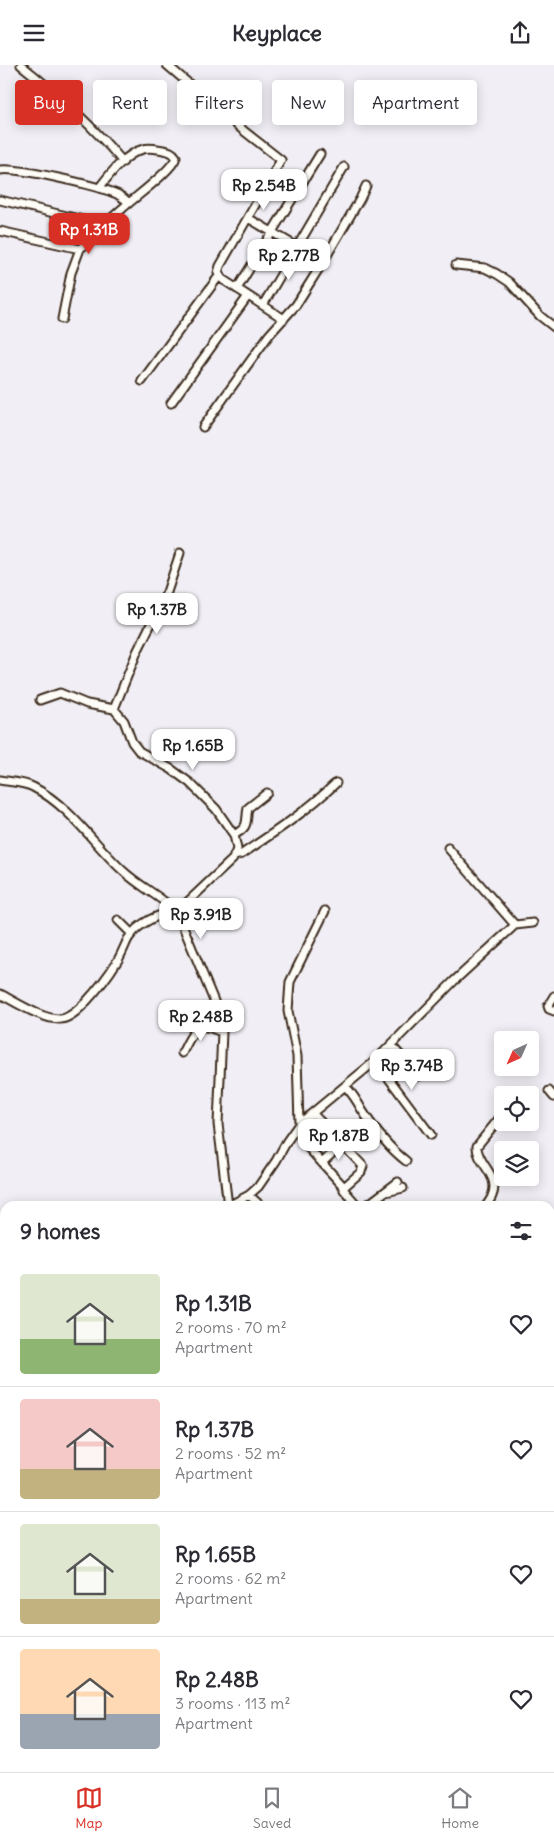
<!DOCTYPE html>
<meta charset="utf-8">
<style>
:root{--surface:#fff;--page:#f2f2f3;--text:#2b2b33;--muted:#7c7c81;--line:#e1e1e2;--accent:#d93025}
body{margin:0;font-family:Delius,sans-serif;background:var(--page);color:var(--text);height:100vh;display:flex;flex-direction:column;font-size:19px;white-space:nowrap}
*{box-sizing:border-box;margin:0}
p{font-size:16px;color:var(--muted)}
.icon{flex:none;width:28px;height:28px;fill:none;stroke:currentColor;stroke-width:2;stroke-linecap:round;stroke-linejoin:round}
.map{position:relative;flex:1;overflow:hidden}
.drawer{position:absolute;left:0px;top:1136px;width:555px;height:571px;display:flex;flex-direction:column;background:var(--surface);border-radius:15px 15px 0 0;box-shadow:0 2px 12px #0003}
.drawer>*{flex:none}
.guide{position:absolute;left:15px;top:15px;width:525px;height:45px;display:flex;gap:10px}
.needle{width:32px;rotate:225deg}
.fabs{position:absolute;left:494px;top:966px;display:grid;gap:10px}
.fabs a{display:grid;place-items:center;width:45px;height:45px;border-radius:5px;background:var(--surface);box-shadow:0 2px 12px #0003;font-size:25px}
.price{position:absolute;translate:-50% -42px;padding:0 11px;border-radius:10px;background:#fff;color:#222;font-size:16px;line-height:32px;filter:drop-shadow(0 1px 2px #0008)}
.price::after{content:'';position:absolute;left:50%;top:30px;width:15px;height:11px;margin-left:-8px;background:inherit;clip-path:polygon(0 0,100% 0,50% 100%)}
.price.active{background:var(--accent);color:#fff}
ul{padding:0;list-style:none}
li{display:flex;align-items:center;gap:15px;height:125px;padding:0 20px}
li+li{border-top:1px solid var(--line)}
li span{display:grid;place-items:center;flex:none;width:140px;height:100px;border-radius:5px;color:#555}
li>.icon{margin-inline-start:auto}
span .icon{width:60px;height:60px;fill:#fffc;stroke-width:1}
li b{font-size:21px}
h2{display:flex;justify-content:space-between;align-items:center;height:60px;padding:0 20px;font-size:21px}
.pill{padding:0 18px;border-radius:5px;background:var(--surface);box-shadow:0 2px 12px #0003;font-size:18px;line-height:45px}
.pill.active{background:var(--accent);color:#fff}
header{display:flex;justify-content:space-between;align-items:center;height:65px;padding:0 20px;background:var(--surface);font-size:22px;font-weight:700}
.menu{display:flex;justify-content:space-around;align-items:center;height:70px;border-top:1px solid var(--line);background:var(--surface);font-size:14px;color:var(--muted)}
.menu a{display:grid;justify-items:center;gap:2px}
.menu .active{color:var(--accent)}
.map>svg:first-child{display:block}
.lines{fill:none;stroke-linecap:round;stroke-linejoin:round}
.minor-casing{stroke:#3b2a1e;stroke-width:11}
.minor{stroke:#fdfcf7;stroke-width:7}
</style>
<header><svg class="icon" aria-label="menu" viewBox="0 0 24 24"><path d="M4 6h16M4 12h16M4 18h16"/></svg>Keyplace<svg class="icon" aria-label="share" viewBox="0 0 24 24"><path d="M12 15V3M7 8l5-5 5 5M5 13v7h14v-7"/></svg></header>
<div class="map">
<svg width="554" height="1707" viewBox="0 0 554 1707">
<rect width="100%" height="100%" fill="#f1eff5"/>
<filter id="ink" filterUnits="userSpaceOnUse"><feTurbulence type="fractalNoise" baseFrequency=".02" numOctaves="2"/><feDisplacementMap in="SourceGraphic" scale="10" xChannelSelector="R" yChannelSelector="G"/><feConvolveMatrix kernelMatrix="1 2 1 2 8 2 1 2 1" color-interpolation-filters="sRGB"/></filter>
<g filter="url(#ink)">
<g class="lines">
<g class="minor-casing">
<path id="minor" d="M21 0C59 30 92 60 123 97
M167 0 244 66 281 95 220 201 218 208 222 214 284 254
M0 105C18 102 98 121 117 129 121 131 125 134 129 138
M0 135 104 160
M248 153 323 197 360 134 366 121
M0 166 80 184C94 170 108 156 123 143 135 132 173 105 176 92 173 87 169 86 163 85 157 84 150 82 143 84 125 89 110 109 99 123
M456 200 485 203 497 209 509 217 540 251 554 262
M237 224 320 89
M263 240 344 102
M62 254 71 208 80 184
M142 316 219 211
M171 338 248 231
M203 362 269 270 296 240 323 197
M114 644 137 587 167 527 180 488
M0 715C10 717 24 717 33 722 70 741 93 778 122 805 139 821 160 831 177 847L233 794 237 784 234 770 216 744 190 718 171 704 139 686 132 677 124 656 114 644 87 639 60 628 40 635
M234 770C250 761 245 758 248 743L267 728
M448 783 515 860
M234 791 242 789C275 767 307 746 336 718
M118 855 132 869
M0 929C16 937 43 955 60 954 69 954 79 944 85 938 97 925 107 913 116 898 121 891 124 882 128 874 138 858 159 848 177 847L214 936 222 967 218 1059 228 1141
M554 931 548 941 549 944 554 946
M391 980 419 1011
M182 988C186 981 192 964 202 962 207 961 216 965 222 967
M374 997 387 1011 431 1070
M346 1022C353 1029 357 1036 362 1045 374 1064 388 1082 406 1096
M549 1026 554 1032
M313 1049 363 1101 361 1107 344 1122V1125L358 1141
M320 1056 303 1073V1077L344 1122
M299 1059 297 991 288 946 290 917 325 846
M322 1098 342 1079
M386 1127 403 1123
M249 1130 261 1141
M228 1141 249 1130 258 1122 276 1096 287 1076 299 1059 374 997 454 916 515 860 533 858
M366 1141 398 1117
M486 1141C488 1138 491 1134 492 1131 501 1110 476 1098 477 1081L502 1050
M550 1209 554 1208
M550 1258 554 1257
M0 1371 5 1369
M550 1479 554 1481
M550 1636 554 1630
M0 1639 5 1633
M191 1702 197 1707
M354 1702 359 1707
M447 1702 453 1707
M286 1707 290 1702
M399 1707 402 1702
M514 1707 516 1702"/>
</g>
<use href="#minor" class="minor"/>
</g>
</g>
</svg>
<div class="fabs">
<a><svg class="needle" viewBox="-14 -14 28 28"><path d="M0-13l5 13h-10z" fill="#e53935"/><path d="M0 13l5-13h-10z" fill="#7c7c81"/></svg></a>
<a><svg class="icon" aria-label="locate" viewBox="0 0 24 24"><circle cx="12" cy="12" r="6"/><path d="M12 2v4M12 18v4M2 12h4M18 12h4"/></svg></a>
<a><svg class="icon" aria-label="layers" viewBox="0 0 24 24"><path d="M12 4l9 5-9 5-9-5zM3 14l9 5 9-5"/></svg></a>
</div>
<b class="price" style="left:264px;top:146px">Rp 2.54B</b>
<b class="price active" style="left:89px;top:190px">Rp 1.31B</b>
<b class="price" style="left:289px;top:216px">Rp 2.77B</b>
<b class="price" style="left:157px;top:570px">Rp 1.37B</b>
<b class="price" style="left:193px;top:706px">Rp 1.65B</b>
<b class="price" style="left:201px;top:875px">Rp 3.91B</b>
<b class="price" style="left:201px;top:977px">Rp 2.48B</b>
<b class="price" style="left:412px;top:1026px">Rp 3.74B</b>
<b class="price" style="left:339px;top:1096px">Rp 1.87B</b>
<div class="guide">
<a class="pill active">Buy</a>
<a class="pill">Rent</a>
<a class="pill">Filters</a>
<a class="pill">New</a>
<a class="pill">Apartment</a>
</div>
<section class="drawer">
<h2>9 homes<svg class="icon" aria-label="filters" viewBox="0 0 24 24"><path d="M4 7h16M4 17h16"/><circle cx="9" cy="7" r="2"/><circle cx="15" cy="17" r="2"/></svg></h2>
<ul>
<li><span style="background:linear-gradient(#dfe7d0 65%,#8fb573 0)"><svg class="icon" aria-label="home" viewBox="0 0 24 24"><path d="M3 11l9-7 9 7M6 9v11h12V9"/></svg></span><div><b>Rp 1.31B</b><p>2 rooms · 70 m²</p><p>Apartment</p></div><svg class="icon" aria-label="heart" viewBox="0 0 24 24"><path d="M12 20l-8-8c-3-5 5-10 8-4 3-6 11-1 8 4z"/></svg></li>
<li><span style="background:linear-gradient(#f6c9c9 70%,#c2b280 0)"><svg class="icon" aria-label="home" viewBox="0 0 24 24"><path d="M3 11l9-7 9 7M6 9v11h12V9"/></svg></span><div><b>Rp 1.37B</b><p>2 rooms · 52 m²</p><p>Apartment</p></div><svg class="icon" aria-label="heart" viewBox="0 0 24 24"><path d="M12 20l-8-8c-3-5 5-10 8-4 3-6 11-1 8 4z"/></svg></li>
<li><span style="background:linear-gradient(#dfe7d0 75%,#c2b280 0)"><svg class="icon" aria-label="home" viewBox="0 0 24 24"><path d="M3 11l9-7 9 7M6 9v11h12V9"/></svg></span><div><b>Rp 1.65B</b><p>2 rooms · 62 m²</p><p>Apartment</p></div><svg class="icon" aria-label="heart" viewBox="0 0 24 24"><path d="M12 20l-8-8c-3-5 5-10 8-4 3-6 11-1 8 4z"/></svg></li>
<li><span style="background:linear-gradient(#ffd9b3 65%,#9aa5b1 0)"><svg class="icon" aria-label="home" viewBox="0 0 24 24"><path d="M3 11l9-7 9 7M6 9v11h12V9"/></svg></span><div><b>Rp 2.48B</b><p>3 rooms · 113 m²</p><p>Apartment</p></div><svg class="icon" aria-label="heart" viewBox="0 0 24 24"><path d="M12 20l-8-8c-3-5 5-10 8-4 3-6 11-1 8 4z"/></svg></li>
</ul>
</section>
</div>
<nav class="menu">
<a class="active"><svg class="icon" aria-label="map" viewBox="0 0 24 24"><path d="M3 6l6-2 6 2 6-2v14l-6 2-6-2-6 2zM9 4v14M15 6v14"/></svg>Map</a>
<a><svg class="icon" aria-label="saved" viewBox="0 0 24 24"><path d="M7 4h10v16l-5-4-5 4z"/></svg>Saved</a>
<a><svg class="icon" aria-label="home" viewBox="0 0 24 24"><path d="M3 11l9-7 9 7M6 9v11h12V9"/></svg>Home</a>
</nav>
